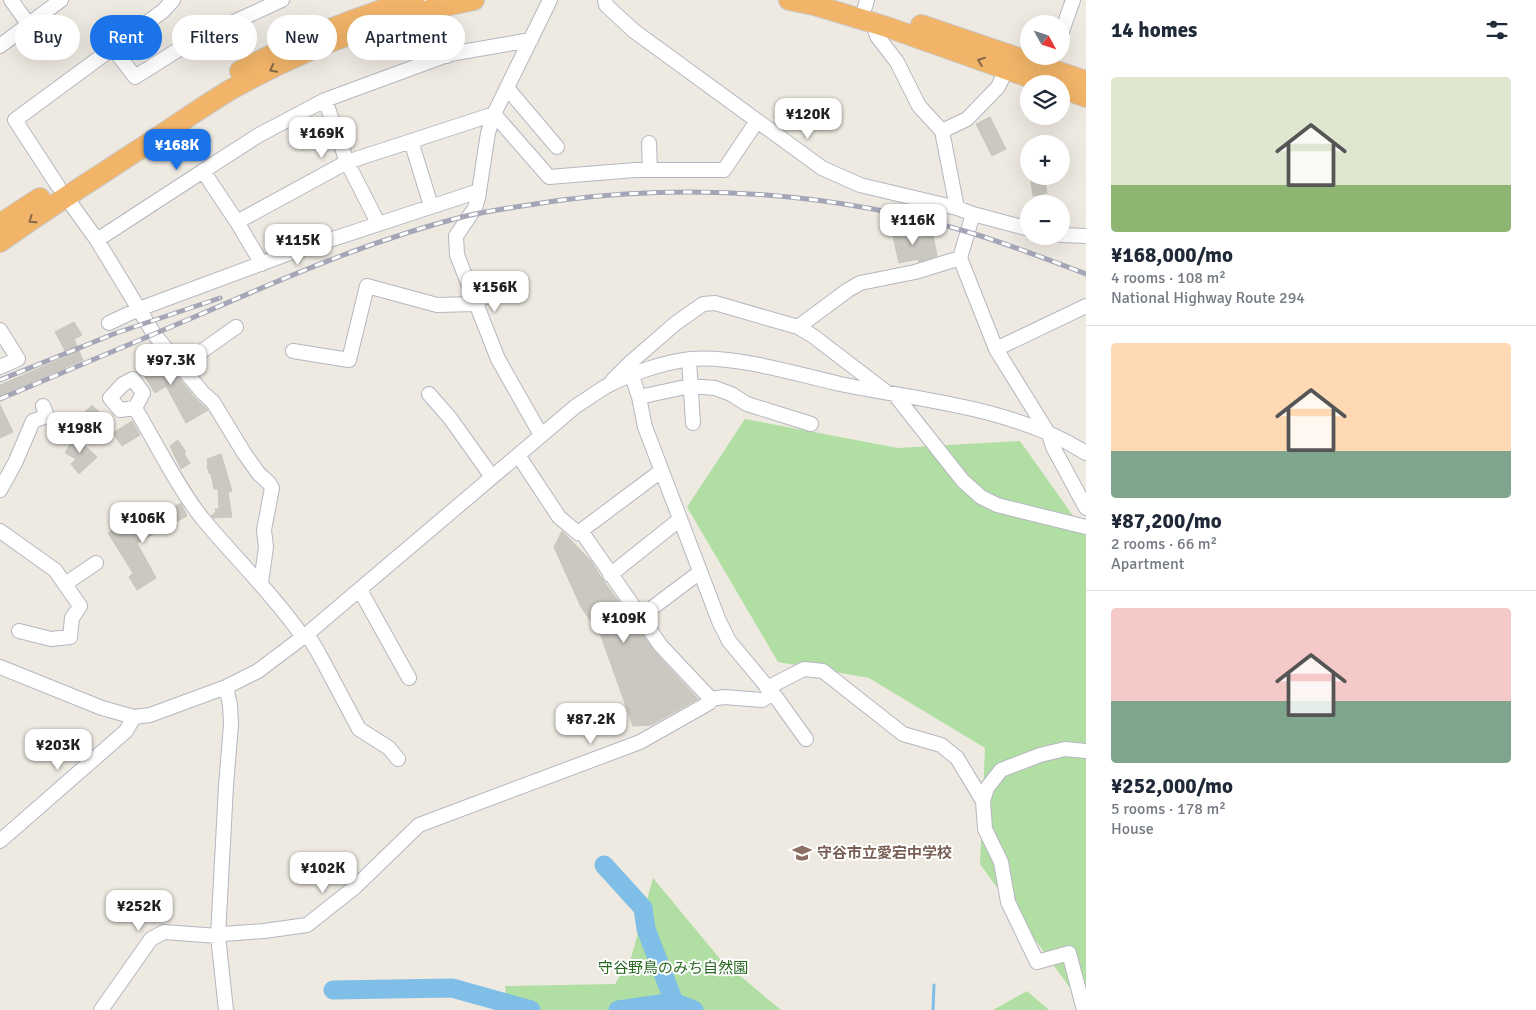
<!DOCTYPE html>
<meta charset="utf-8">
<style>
:root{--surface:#fff;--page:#f6f6f7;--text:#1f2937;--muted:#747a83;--line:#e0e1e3;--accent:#1a73e8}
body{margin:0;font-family:Signika,"Noto Sans JP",sans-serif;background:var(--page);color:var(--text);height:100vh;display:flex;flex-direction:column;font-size:19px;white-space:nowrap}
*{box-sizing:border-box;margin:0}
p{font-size:16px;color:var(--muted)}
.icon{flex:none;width:28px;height:28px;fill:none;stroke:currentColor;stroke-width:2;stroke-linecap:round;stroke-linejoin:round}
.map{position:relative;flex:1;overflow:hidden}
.sheet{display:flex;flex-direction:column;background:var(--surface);width:450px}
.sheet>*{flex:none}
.guide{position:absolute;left:15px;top:15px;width:475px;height:45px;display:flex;gap:10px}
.needle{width:32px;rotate:130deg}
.buttons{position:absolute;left:1020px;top:15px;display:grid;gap:10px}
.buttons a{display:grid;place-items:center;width:50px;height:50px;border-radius:50%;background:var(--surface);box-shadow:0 5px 20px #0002;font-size:25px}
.price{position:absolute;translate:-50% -42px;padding:0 11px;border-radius:10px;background:#fff;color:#222;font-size:16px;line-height:32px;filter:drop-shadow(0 1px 2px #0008)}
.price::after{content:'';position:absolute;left:50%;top:30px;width:15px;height:11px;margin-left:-8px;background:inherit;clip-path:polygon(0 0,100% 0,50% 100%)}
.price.active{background:var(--accent);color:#fff}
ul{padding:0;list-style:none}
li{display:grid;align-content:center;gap:10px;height:265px;padding:0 25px}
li+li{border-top:1px solid var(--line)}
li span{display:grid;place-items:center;height:155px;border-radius:5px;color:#555}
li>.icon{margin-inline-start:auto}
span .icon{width:90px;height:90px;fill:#fffc;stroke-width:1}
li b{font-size:21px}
h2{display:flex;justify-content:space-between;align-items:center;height:60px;padding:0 25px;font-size:21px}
.pill{padding:0 18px;border-radius:22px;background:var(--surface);box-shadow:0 5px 20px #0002;font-size:18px;line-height:45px}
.pill.active{background:var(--accent);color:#fff}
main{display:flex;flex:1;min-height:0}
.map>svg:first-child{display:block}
.green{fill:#b1dfa3}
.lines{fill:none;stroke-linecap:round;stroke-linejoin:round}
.stream{stroke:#7fbee6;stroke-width:3}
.river{stroke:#7fbee6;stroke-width:19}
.building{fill:#cac8c0;stroke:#c9c6bb}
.minor-casing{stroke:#b5b6c0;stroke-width:16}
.highway-casing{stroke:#c9c9c9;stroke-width:22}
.minor{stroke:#fff;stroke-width:14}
.highway{stroke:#f1b469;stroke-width:20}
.rail-casing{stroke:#a4a5b6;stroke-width:5}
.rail{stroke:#fff;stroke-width:3;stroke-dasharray:9;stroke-linecap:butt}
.oneway{stroke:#866a49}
.labels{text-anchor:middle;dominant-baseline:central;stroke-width:4;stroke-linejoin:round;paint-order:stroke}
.education-label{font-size:15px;font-weight:bold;fill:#785e54;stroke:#fff;text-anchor:start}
.park-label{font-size:15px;fill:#286722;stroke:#fff}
</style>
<main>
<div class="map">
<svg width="1086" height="1010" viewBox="0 0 1086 1010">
<rect width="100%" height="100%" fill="#eeeae2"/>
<path class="green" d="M745 419 898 448 1020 441 1086 534V1010L980 864 985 748 869 678 778 662 687 507Z
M653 878 721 960 781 1010H508L505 986 615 984 631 958Z
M1027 991 1049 1010H993Z"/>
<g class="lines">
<path class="stream" d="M933 1010 934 985"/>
<path class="river" d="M604 865 643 908 646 929 674 1002
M333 990 452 988 531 1010
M618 1010 674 1002 694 1010"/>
</g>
<path class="building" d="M990 117 1006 149 992 156 976 124Z
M1030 176H1044L1047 193 1033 196Z
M891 228 910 229 912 239 933 235 937 256 919 262 918 259 899 263Z
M74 322 82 335 74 339 83 360 0 396V385L68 356 55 332Z
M156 350 196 399 208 410 186 423 166 386 155 393 137 364Z
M0 405 13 432 0 438Z
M92 405 103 416 93 427 82 415Z
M132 421 140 435 122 446 113 433Z
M75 435 84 440 82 443 97 457 79 474 71 464 76 459 65 453Z
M178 440 186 452 184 454 190 463 181 469 170 446Z
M221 454 232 491 228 492 232 517 214 518 211 516 216 512 215 509H219L218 489H214L211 474 209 473 207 466 208 464 207 459Z
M181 503 187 516 137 543 156 578 137 590 129 577 133 573 108 533 125 522 130 532Z
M562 531 591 561 603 580 655 652 698 699 651 725 633 726 601 636 581 607 554 547Z"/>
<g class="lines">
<g class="minor-casing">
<path id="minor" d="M11 0 29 25
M605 0 606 5 634 31 822 168 860 185 957 208 973 214 1029 229
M431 2 447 56
M865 7 867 0
M873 23 877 36 897 62 919 106 942 131
M1061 34 1073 0
M0 46 61 0
M113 48 135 77 192 41 282 0
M1046 77 1053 56
M507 88 557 147
M325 100 347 162 378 223
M411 141 431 206
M649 143 650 170
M203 171 259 135 325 100 450 54 531 40
M58 186 15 120 163 11 173 0
M66 197 97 240 154 334 203 393 213 402 244 453 259 474 269 483 272 488 264 530 266 547 261 583
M957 208 942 131 967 119 998 87 1006 70
M1061 235 1086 236
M97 240 203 171 237 222
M960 258 996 349 1048 433
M262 264 237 222 347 162 494 114 549 177 635 170H724L757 121
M474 301 519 285
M109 323 139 309 287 254 479 191
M798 327 848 290 860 283 915 272 960 258 973 214
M0 330 18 359 0 367
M996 349 1086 306
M293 351 349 360 367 286 437 305 475 304
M689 360 693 423
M181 366 236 327
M632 376 639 397 645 427 719 621 729 641 778 700 806 739
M612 381 631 362 676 323 703 304 715 303 798 327 813 336 885 391
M429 394 450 418 492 477
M895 395 963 481 981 497 997 505 1086 527
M639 397 690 386 715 388 731 394 747 404 811 424
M135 408 120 410 110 398 123 384 133 379 143 393 135 408C156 443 177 486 202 518 235 558 273 594 303 637
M1049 434 1053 447 1086 508
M541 435 498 359 457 255 456 236 475 208 478 198 488 133 494 114 550 0
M518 455 559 517 578 533 661 471
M0 490 15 463 33 421 47 416 43 406
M0 531 55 570 80 606 72 618 70 637 51 639 19 631
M581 531 661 646 711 699
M610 575 679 520
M65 584 96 563
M360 590 409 678
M640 617 700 572
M307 634 318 652 359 729 389 748 398 759
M0 667 102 708 134 717 150 715 226 687 258 671 307 634 576 406C586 400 595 393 605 387 628 374 665 362 691 359 734 355 797 374 840 384 923 401 1013 407 1086 453
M767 688 804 669 823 671 903 734 941 745 957 758 983 801
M0 841 126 731 134 717
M101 1010 151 939 164 932 218 936 223 934 264 931 307 925 355 887 419 825 640 742 709 703 711 699 724 697 762 700 772 694
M226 1010 218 936 226 786 231 724 230 705 226 687
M1084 1010 1069 953 1037 962 1008 902 1001 862 985 829 983 801 987 788 1001 770 1040 755 1065 749 1086 751"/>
</g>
<g class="highway-casing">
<path id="highway" d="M789 0 814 5 887 27 1048 84
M921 25 1086 81
M240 71C296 41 353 18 413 0
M1061 88 1086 97
M0 224 40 198
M0 242C43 211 88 183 132 154 165 133 197 110 230 90 305 48 390 16 474 0"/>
</g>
<use href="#minor" class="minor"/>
<use href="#highway" class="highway"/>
<g class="rail-casing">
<path id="rail" d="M0 380 116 333 220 298
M0 399C66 371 133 343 199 315 286 277 374 239 466 216 497 209 530 205 562 200 697 183 837 193 968 232 1008 244 1047 259 1086 274"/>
</g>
<use href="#rail" class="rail"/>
</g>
<defs><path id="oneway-chevron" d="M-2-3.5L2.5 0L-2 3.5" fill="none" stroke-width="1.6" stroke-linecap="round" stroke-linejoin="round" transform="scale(1.25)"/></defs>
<g class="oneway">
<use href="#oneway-chevron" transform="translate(981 61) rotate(-160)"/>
<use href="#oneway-chevron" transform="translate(273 69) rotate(153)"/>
<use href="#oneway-chevron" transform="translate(32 220) rotate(146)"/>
</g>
<defs>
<g id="school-bare" transform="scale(1.5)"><path d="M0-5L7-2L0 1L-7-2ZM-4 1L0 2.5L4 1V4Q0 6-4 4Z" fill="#8d6e63" stroke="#fff" stroke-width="2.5" paint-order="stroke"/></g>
</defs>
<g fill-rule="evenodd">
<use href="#school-bare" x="802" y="853"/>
</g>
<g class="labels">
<g class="education-label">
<text x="817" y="853">守谷市立愛宕中学校</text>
</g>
<g class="park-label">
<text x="673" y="968">守谷野鳥のみち自然園</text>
</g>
</g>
</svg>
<div class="buttons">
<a><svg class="needle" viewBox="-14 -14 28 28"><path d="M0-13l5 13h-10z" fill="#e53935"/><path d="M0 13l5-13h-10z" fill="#747a83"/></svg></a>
<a><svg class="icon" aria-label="layers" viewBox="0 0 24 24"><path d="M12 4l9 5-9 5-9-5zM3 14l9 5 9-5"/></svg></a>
<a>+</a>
<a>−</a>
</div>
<b class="price" style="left:808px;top:140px">¥120K</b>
<b class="price" style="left:322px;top:159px">¥169K</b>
<b class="price active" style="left:177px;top:171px">¥168K</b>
<b class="price" style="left:913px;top:246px">¥116K</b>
<b class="price" style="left:298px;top:266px">¥115K</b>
<b class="price" style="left:495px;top:313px">¥156K</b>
<b class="price" style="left:171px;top:386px">¥97.3K</b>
<b class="price" style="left:80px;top:454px">¥198K</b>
<b class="price" style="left:143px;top:544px">¥106K</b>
<b class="price" style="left:624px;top:644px">¥109K</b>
<b class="price" style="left:591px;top:745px">¥87.2K</b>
<b class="price" style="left:58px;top:771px">¥203K</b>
<b class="price" style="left:323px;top:894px">¥102K</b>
<b class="price" style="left:139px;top:932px">¥252K</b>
<div class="guide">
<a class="pill">Buy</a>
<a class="pill active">Rent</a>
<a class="pill">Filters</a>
<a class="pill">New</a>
<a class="pill">Apartment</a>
</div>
</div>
<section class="sheet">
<h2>14 homes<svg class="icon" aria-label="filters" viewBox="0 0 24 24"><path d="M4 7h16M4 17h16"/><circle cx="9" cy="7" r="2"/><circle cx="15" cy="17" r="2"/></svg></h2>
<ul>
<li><span style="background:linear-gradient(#dfe7d0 70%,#8fb573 0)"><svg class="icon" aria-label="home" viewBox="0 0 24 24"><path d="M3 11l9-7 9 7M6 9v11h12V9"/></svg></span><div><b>¥168,000/mo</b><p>4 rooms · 108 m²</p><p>National Highway Route 294</p></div></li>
<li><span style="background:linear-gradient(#ffd9b3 70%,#7fa58c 0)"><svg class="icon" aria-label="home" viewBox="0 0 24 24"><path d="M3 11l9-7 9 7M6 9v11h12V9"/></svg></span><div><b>¥87,200/mo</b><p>2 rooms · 66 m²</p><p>Apartment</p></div></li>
<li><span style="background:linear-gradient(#f6c9c9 60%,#7fa58c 0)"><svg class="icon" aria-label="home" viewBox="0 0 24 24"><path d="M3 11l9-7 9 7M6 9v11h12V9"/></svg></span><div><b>¥252,000/mo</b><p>5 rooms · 178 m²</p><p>House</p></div></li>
</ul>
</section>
</main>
